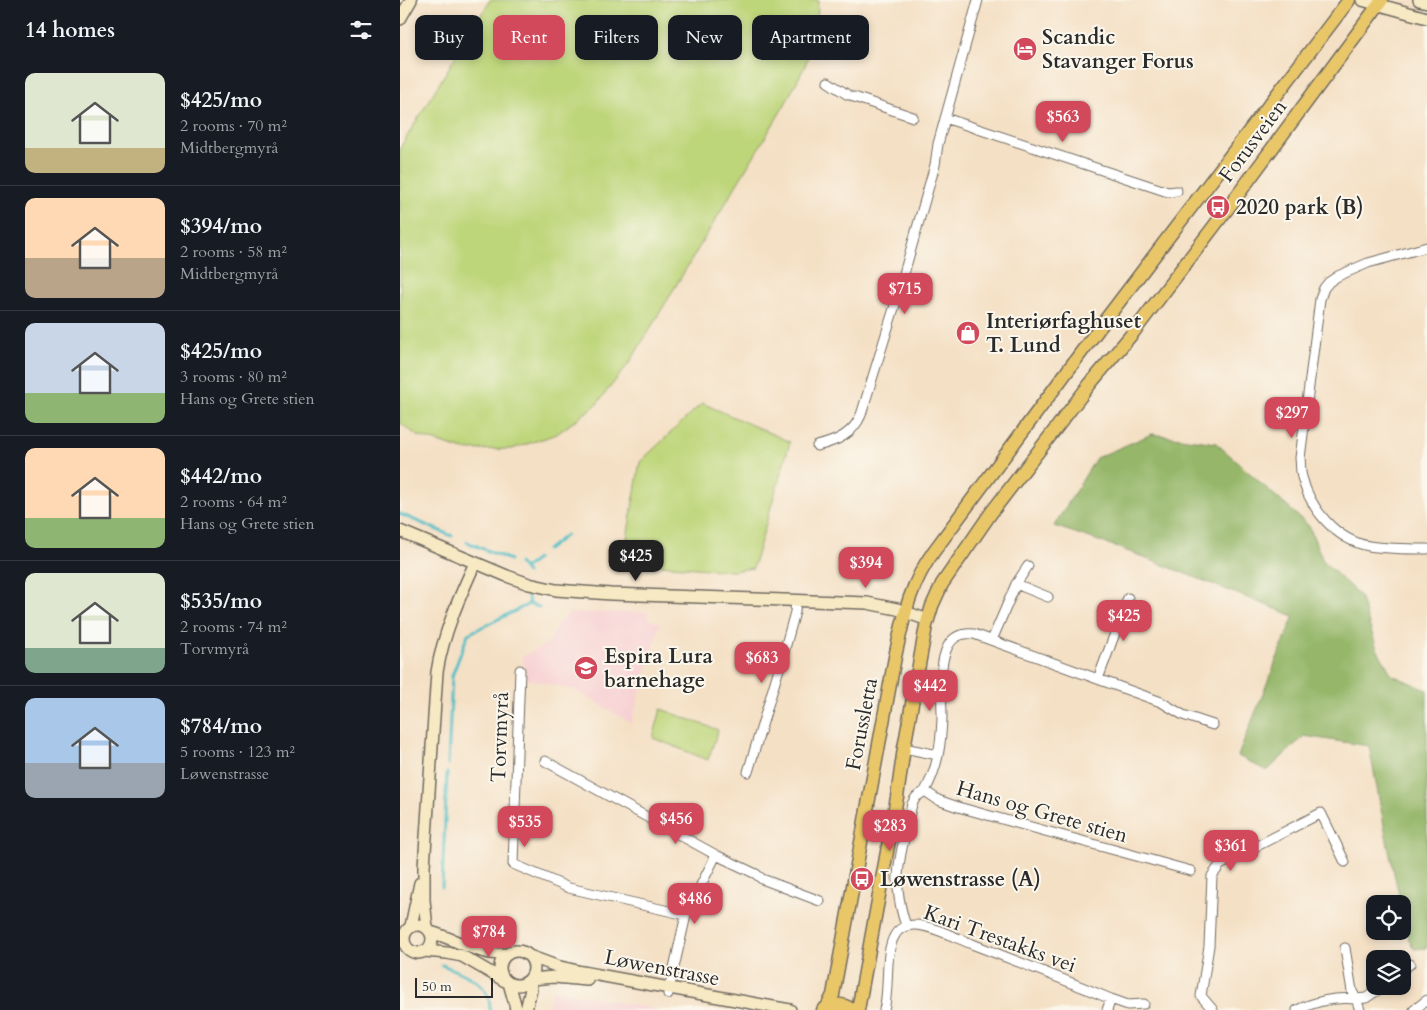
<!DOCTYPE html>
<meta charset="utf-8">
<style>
:root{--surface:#171b24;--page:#20242c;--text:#f1f3f6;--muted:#9ea1a6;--line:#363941;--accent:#d1495b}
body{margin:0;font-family:Cardo,serif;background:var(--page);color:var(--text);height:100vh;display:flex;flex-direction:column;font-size:19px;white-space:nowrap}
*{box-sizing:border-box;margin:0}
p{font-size:16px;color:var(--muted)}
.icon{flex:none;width:28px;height:28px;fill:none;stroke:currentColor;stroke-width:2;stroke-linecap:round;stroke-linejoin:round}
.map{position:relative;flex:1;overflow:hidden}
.drawer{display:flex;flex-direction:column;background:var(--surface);width:400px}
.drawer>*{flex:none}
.guide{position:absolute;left:15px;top:15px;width:475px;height:45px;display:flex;gap:10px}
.tools{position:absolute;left:966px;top:895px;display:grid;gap:10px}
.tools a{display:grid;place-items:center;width:45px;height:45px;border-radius:10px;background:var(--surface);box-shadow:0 2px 8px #0003;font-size:25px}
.scale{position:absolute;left:15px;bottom:12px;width:78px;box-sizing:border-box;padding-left:5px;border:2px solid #2b2b2b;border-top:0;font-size:14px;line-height:18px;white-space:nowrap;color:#2b2b2b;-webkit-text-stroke:4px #fbf7ec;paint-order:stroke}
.price{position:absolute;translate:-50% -42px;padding:0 11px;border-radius:10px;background:var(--accent);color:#fff;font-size:16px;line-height:32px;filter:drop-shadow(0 1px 2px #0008)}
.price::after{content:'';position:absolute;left:50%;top:30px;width:15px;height:11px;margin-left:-8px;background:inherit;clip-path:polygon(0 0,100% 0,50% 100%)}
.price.on{background:#222;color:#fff}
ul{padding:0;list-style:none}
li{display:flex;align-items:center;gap:15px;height:125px;padding:0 25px}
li+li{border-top:1px solid var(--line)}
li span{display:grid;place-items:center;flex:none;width:140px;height:100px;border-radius:10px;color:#555}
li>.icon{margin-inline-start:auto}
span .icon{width:60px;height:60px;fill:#fffc;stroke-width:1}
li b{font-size:21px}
h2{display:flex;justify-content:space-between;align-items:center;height:60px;padding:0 25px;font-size:21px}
.tag{padding:0 18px;border-radius:10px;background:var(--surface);box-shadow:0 2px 8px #0003;font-size:18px;line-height:45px}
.tag.on{background:var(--accent);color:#fff}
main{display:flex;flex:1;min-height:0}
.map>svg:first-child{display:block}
.built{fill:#f7cfd2}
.green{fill:#bed67a;stroke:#748052}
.forest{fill:#96b76a;stroke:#60714a}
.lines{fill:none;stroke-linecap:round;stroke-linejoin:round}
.stream{stroke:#4ebdc5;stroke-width:3}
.street-casing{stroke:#716a61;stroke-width:11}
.secondary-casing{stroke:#716a61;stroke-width:14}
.primary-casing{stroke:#716a61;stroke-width:15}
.street{stroke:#fff;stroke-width:9}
.secondary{stroke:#f6e9c3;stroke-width:11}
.primary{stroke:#e9c769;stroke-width:12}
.labels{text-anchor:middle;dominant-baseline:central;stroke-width:4;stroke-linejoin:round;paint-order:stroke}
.poi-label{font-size:21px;font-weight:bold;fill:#2b2b2b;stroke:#fbf7ec;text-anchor:start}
.street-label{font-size:21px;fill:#2b2b2b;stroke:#fbf7ec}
</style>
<main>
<section class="drawer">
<h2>14 homes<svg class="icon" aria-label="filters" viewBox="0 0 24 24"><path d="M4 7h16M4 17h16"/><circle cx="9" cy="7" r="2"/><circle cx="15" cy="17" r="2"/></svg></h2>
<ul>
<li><span style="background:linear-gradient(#dfe7d0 75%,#c2b280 0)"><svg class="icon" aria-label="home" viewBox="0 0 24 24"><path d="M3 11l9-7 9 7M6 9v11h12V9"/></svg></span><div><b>$425/mo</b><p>2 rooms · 70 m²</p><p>Midtbergmyrå</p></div></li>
<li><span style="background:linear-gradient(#ffd9b3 60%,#b9a48a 0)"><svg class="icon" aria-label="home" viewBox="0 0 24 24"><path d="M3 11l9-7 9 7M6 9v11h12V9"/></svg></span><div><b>$394/mo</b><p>2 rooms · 58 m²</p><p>Midtbergmyrå</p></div></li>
<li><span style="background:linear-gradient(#c9d6e8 70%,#8fb573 0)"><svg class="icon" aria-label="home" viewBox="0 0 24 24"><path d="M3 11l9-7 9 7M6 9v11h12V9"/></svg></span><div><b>$425/mo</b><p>3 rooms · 80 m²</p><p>Hans og Grete stien</p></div></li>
<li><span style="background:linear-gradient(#ffd9b3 70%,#8fb573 0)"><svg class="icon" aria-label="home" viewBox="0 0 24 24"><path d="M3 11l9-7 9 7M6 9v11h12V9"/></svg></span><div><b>$442/mo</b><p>2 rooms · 64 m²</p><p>Hans og Grete stien</p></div></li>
<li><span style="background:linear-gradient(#dfe7d0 75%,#7fa58c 0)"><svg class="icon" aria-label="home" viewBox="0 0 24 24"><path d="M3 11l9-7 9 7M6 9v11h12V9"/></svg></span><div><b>$535/mo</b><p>2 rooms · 74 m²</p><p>Torvmyrå</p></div></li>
<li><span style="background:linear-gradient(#a9c7e8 65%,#9aa5b1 0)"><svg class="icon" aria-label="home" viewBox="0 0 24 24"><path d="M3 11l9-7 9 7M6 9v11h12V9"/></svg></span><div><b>$784/mo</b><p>5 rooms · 123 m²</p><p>Løwenstrasse</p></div></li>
</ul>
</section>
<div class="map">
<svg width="1027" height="1010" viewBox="0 0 1027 1010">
<rect width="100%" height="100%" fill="#fbf7ec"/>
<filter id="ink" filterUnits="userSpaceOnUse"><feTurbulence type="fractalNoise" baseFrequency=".02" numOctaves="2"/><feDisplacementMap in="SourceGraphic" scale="10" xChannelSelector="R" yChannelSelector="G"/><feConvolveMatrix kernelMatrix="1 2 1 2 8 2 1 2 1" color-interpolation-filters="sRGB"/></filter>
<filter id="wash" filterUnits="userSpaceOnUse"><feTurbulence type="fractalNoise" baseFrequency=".0096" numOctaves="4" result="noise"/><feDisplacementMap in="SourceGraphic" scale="20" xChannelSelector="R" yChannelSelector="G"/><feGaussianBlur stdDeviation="1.12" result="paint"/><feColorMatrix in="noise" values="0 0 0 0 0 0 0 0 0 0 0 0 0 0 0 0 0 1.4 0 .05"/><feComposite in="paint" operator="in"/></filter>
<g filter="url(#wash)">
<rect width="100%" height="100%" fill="#f4e0c5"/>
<path class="built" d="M248 612V619L260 623 231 723 175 690 127 679 122 657 150 642 157 624 169 613Z
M152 990 261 1010H148Z"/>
<path class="green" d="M90 0H418L417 27 405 66 384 106 230 362 196 405 157 434 112 449 64 450 18 436 0 423V148Z
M302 403 390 442 353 568 333 571 223 562 240 462Z
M261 709 318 730 308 760 253 738Z"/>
<path class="forest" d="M752 434 816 443 909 526 923 561 960 596 977 649 992 675 1027 690V948L1014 949 1009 940 1002 904H1001L988 846 969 746 904 736 867 771 838 756 894 616 717 547 654 526 696 458Z"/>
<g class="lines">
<path class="stream" d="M0 514 52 536
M67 542 110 560
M147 550 166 535
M119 563 127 573
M124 569 137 559
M127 591 129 604 139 607
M48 764 52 676 68 634 129 604
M42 887 47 773
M42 965C64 974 91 982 90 1010"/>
</g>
</g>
<g filter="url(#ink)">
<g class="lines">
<g class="street-casing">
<path id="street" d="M428 82 448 95
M454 97 513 117
M545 118 768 192 777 191
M1027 247 968 263 938 276 929 282 924 288 920 299 900 458C901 464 900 471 902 477 910 509 936 540 969 546 988 549 1007 549 1027 549
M417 446C437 441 453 434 461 415L495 305 535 165 538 144 578 0
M616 584 648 597
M592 640 616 584 628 566
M120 670 113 864 169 888 286 915
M698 679 728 598
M504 748 538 755
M145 761 316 855 356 874 362 879 420 901
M348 772 384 652 395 612 396 600
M791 871 558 807 538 800 525 791C538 767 541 745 542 718 542 697 538 664 548 646 554 635 563 633 574 634L761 702 783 715 813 725
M506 926C502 914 499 901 498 888 496 866 507 827 512 804L516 797 525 791
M945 948 952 991 956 999 966 998 984 986
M1002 970 1010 964
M268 994 286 915 316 855
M484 1010C490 988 484 952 495 935 499 928 507 925 514 925 531 925 556 938 572 944 619 962 665 980 711 999L728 1005 744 1004
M707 1010 711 999
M813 1010 801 996 809 946 812 876 820 865 921 813 945 862
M897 1010C917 1001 934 997 956 999L960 1010
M1014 1010 1027 1000"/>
</g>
<g class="secondary-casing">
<path id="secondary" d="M962 0 1027 18
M1019 0 1027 2
M0 19 11 0
M0 531 107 576 129 584 156 590 211 594 467 603 497 609 528 620
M4 939a14 14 0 1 1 28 0a14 14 0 1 1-28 0Z
M11 926 20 883
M27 928 24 900V867L37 672C43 634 59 598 75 563
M30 932C57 939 79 956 108 954
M100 968a17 17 0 1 1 34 0a17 17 0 1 1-34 0Z
M24 951 47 953 62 956 105 981
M129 956 156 966 182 972 390 1010
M131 979 154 977 187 980
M109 983 115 1004 116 1010
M126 1010 131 989 130 980"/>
</g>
<g class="primary-casing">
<path id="primary" d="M427 1007 433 995 495 657C504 616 509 586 534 551L703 323 949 0
M423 1010C433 1003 443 1003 452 1010
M458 1010 497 797 504 748 526 626 532 606 542 584 591 513 690 384 732 334 831 204 982 0"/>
</g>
<use href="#street" class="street"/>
<use href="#secondary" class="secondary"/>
<use href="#primary" class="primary"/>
</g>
</g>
<defs>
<g id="hotel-disc" transform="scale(1.25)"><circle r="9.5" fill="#d1495b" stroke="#fbf7ec"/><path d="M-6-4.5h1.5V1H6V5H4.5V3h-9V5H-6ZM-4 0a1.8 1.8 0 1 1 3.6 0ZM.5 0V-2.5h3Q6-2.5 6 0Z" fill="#fff"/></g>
<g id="bus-disc" transform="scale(1.25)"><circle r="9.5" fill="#d1495b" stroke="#fbf7ec"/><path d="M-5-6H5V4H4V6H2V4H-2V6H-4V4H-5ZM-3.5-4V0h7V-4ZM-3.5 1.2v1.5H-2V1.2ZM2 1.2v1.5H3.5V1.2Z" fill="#fff"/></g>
<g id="shop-disc" transform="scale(1.25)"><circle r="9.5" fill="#d1495b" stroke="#fbf7ec"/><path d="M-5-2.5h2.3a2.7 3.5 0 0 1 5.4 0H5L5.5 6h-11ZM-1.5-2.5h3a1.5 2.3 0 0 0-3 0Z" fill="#fff"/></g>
<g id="school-disc" transform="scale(1.25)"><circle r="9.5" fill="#d1495b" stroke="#fbf7ec"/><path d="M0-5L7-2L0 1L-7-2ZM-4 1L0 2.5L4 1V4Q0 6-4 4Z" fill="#fff"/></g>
</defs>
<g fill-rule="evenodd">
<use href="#hotel-disc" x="625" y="49"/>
<use href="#bus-disc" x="818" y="207"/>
<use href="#shop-disc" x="568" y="333"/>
<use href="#school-disc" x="186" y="668"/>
<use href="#bus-disc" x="462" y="879"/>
</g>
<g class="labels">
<g class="poi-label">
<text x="642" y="37">Scandic<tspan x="642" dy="24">Stavanger Forus</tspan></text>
<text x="836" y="207">2020 park (B)</text>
<text x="586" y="321">Interiørfaghuset<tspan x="586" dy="24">T. Lund</tspan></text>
<text x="204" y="656">Espira Lura<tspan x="204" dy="24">barnehage</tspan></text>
<text x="480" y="879">Løwenstrasse (A)</text>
</g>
<g class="street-label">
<text transform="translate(853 141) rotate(-53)">Forusveien</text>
<text transform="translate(462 724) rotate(-79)">Forussletta</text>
<text transform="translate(100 737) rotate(-88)">Torvmyrå</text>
<text transform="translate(642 812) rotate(16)">Hans og Grete stien</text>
<text transform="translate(600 939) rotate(20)">Kari Trestakks vei</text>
<text transform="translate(262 968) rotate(11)">Løwenstrasse</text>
</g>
</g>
</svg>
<div class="tools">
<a><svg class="icon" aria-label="locate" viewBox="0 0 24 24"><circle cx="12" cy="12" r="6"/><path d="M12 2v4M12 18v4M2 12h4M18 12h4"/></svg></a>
<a><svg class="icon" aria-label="layers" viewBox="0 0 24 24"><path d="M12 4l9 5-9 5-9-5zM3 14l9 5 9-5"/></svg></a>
</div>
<div class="scale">50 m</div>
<b class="price" style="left:663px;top:143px">$563</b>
<b class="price" style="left:505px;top:315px">$715</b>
<b class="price" style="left:892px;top:439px">$297</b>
<b class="price on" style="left:236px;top:582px">$425</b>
<b class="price" style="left:466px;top:589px">$394</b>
<b class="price" style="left:724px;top:642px">$425</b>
<b class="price" style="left:362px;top:684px">$683</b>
<b class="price" style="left:530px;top:712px">$442</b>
<b class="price" style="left:276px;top:845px">$456</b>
<b class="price" style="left:125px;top:848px">$535</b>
<b class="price" style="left:490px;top:852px">$283</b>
<b class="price" style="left:831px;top:872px">$361</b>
<b class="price" style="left:295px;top:925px">$486</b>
<b class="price" style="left:89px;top:958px">$784</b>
<div class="guide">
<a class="tag">Buy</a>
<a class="tag on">Rent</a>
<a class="tag">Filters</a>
<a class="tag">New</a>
<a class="tag">Apartment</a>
</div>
</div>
</main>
